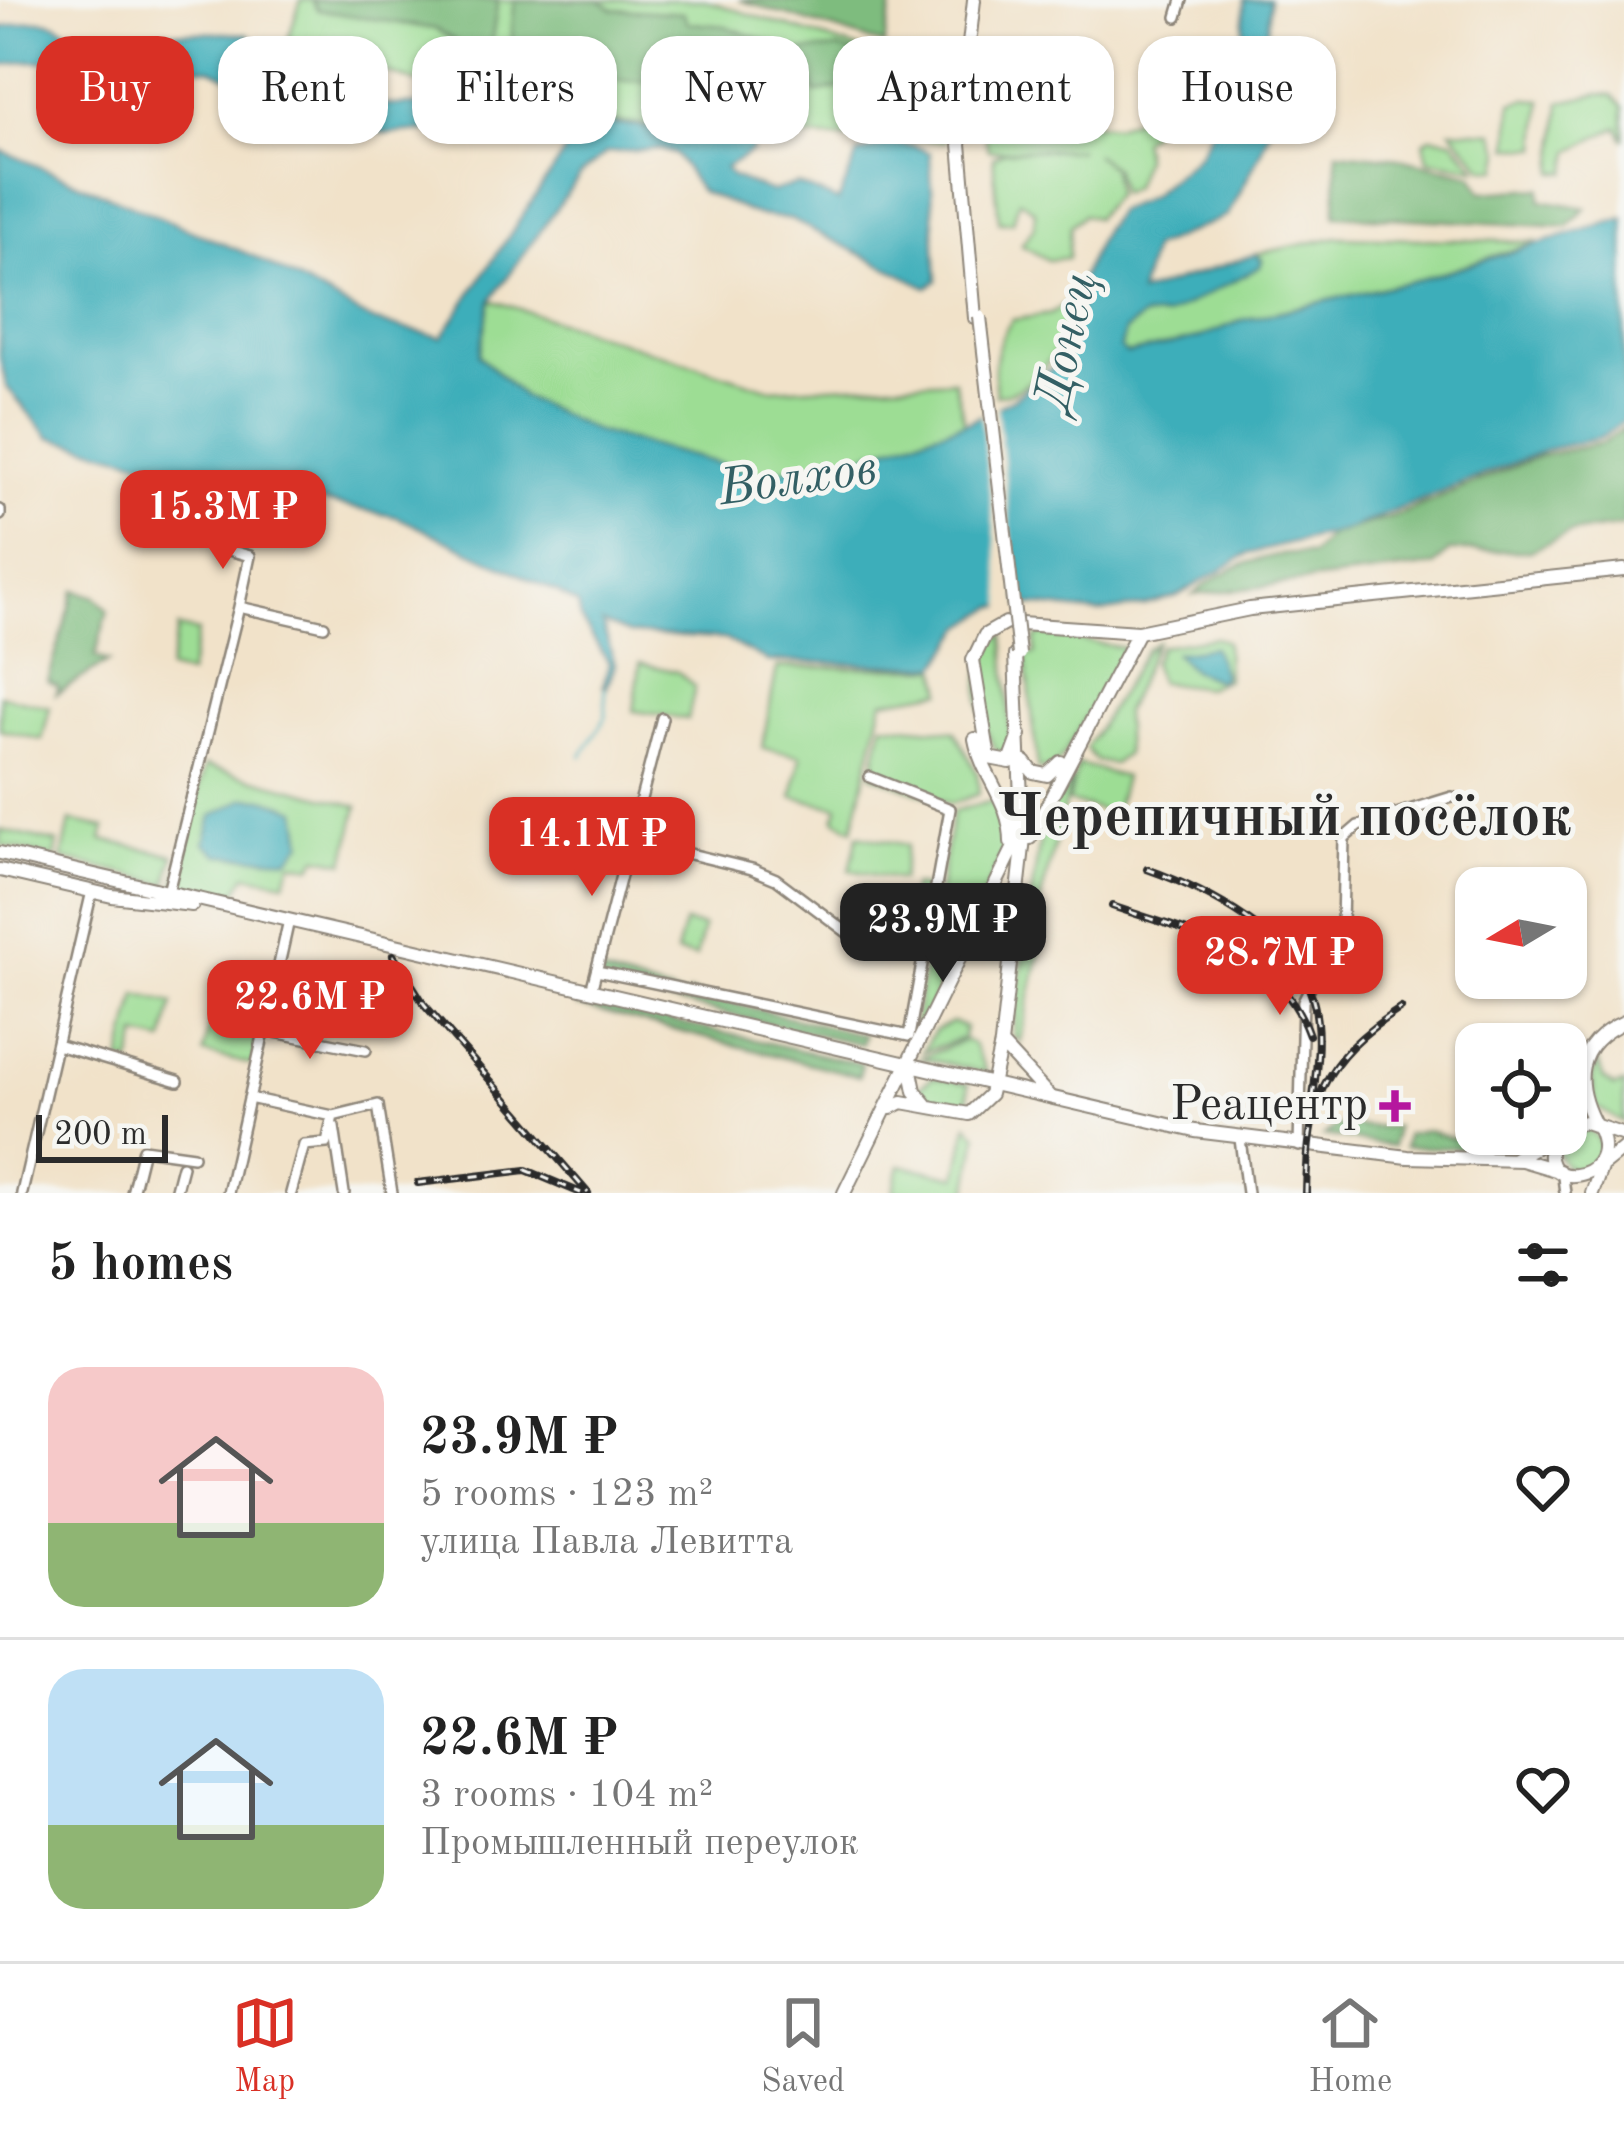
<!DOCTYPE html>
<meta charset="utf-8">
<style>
:root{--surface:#fff;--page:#f6f6f6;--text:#222;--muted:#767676;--line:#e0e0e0;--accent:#d93025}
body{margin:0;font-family:"Old Standard TT",serif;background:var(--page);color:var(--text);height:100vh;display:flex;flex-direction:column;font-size:45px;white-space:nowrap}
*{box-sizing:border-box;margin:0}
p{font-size:39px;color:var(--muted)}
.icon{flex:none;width:66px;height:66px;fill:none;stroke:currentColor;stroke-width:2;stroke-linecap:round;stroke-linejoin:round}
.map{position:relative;height:1193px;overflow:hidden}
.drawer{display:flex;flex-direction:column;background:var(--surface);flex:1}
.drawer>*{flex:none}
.guide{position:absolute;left:36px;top:36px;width:1554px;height:108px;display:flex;gap:24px}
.needle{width:78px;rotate:260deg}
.controls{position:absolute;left:1455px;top:867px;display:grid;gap:24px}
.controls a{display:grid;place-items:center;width:132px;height:132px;border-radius:24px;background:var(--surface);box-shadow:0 3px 9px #0004;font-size:60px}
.scale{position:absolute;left:36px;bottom:30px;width:132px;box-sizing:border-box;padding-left:12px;border:6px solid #2b2b2b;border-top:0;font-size:33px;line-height:42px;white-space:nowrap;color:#2b2b2b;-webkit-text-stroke:9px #f6f6f2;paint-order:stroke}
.price{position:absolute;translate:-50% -102px;padding:0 27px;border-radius:24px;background:var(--accent);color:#fff;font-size:39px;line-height:78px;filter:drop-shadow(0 3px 6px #0008)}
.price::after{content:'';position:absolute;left:50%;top:72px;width:36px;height:27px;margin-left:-18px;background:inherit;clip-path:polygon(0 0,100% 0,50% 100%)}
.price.selected{background:#222;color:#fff}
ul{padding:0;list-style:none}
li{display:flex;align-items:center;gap:36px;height:300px;padding:0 48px}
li+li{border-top:3px solid var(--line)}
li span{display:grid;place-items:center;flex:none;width:336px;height:240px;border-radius:36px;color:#555}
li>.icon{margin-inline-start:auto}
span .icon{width:144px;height:144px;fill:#fffc;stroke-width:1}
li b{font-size:51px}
h2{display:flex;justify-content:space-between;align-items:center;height:144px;padding:0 48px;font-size:51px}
.chip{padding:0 42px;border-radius:36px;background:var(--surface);box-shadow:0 3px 9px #0004;font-size:42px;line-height:108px}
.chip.selected{background:var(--accent);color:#fff}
.tabs{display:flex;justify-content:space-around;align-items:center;height:168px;border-top:3px solid var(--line);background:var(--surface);font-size:33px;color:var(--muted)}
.tabs a{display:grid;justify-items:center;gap:6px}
.tabs .selected{color:var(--accent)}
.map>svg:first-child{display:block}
.green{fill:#9ddd94;stroke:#648460;stroke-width:3}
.forest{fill:#7ebc7e;stroke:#547454;stroke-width:3}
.water{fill:#3eaeba;stroke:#346c72;stroke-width:3}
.pier{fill:#f1e2c9}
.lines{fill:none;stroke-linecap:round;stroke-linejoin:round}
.stream{stroke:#3eaeba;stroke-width:3}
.minor-casing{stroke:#8e867a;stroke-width:14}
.major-casing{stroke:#8e867a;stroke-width:16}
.minor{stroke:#fff;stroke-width:9}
.major{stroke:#fff;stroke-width:12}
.rail-casing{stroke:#2b2b2b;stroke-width:8}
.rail{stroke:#f6f6f2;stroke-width:3;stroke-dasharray:9;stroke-linecap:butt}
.major-bridge-casing{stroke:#8e867a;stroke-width:16;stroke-linecap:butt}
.major-bridge{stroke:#fff;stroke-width:12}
.poi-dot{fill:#b5179e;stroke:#f6f6f2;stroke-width:4.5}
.labels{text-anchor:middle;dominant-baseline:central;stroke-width:10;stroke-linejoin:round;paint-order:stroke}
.poi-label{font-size:48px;fill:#2b2b2b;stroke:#f6f6f2;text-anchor:end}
.water-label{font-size:51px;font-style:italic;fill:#335f64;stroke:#f6f6f2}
.district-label{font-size:60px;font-weight:bold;fill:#2b2b2b;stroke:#f6f6f2}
</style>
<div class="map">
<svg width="1624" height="1193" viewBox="0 0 1624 1193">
<rect width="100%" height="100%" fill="#f6f6f2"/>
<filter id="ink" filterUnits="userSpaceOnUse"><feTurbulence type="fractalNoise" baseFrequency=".00833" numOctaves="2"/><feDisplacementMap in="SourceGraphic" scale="24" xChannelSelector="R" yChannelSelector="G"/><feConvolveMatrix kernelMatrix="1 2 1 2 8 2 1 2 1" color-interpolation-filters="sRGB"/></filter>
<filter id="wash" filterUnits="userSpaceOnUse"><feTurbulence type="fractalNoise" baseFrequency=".004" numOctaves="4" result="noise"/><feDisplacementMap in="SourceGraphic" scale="48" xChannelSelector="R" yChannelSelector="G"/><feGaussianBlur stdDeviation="2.7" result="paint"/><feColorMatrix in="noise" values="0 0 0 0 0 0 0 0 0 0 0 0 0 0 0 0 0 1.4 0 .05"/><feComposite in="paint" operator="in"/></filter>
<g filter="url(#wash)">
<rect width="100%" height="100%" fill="#f1e2c9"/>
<path class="green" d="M301 0H705L889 59 951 68 944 141 753 136 496 110 288 39Z
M1598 94 1613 95 1624 107V140L1618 127 1571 151 1568 172H1555L1561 102Z
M1022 99 1063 127 1078 122 1115 126 1155 111 1156 126 1141 141 1144 156 1133 187 1120 193 1114 168 1094 154 1112 168 1115 194 1095 218 1083 215 1070 226 1068 258 1048 260 1021 245 1034 227 1035 210 1019 200 1013 222H999L993 157 1003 151 1080 150H988L984 131 998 107Z
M1526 99 1542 100 1539 148 1510 147 1512 103Z
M1451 130 1494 132 1502 152 1499 169 1484 168Z
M1430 137 1453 140 1477 168 1428 160 1424 142Z
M1338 237 1538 242 1421 279 1243 320 1199 338 1127 354 1120 350 1125 331 1143 317 1166 316 1262 260 1256 254Z
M491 300 771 389 954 380 965 423 866 454 760 474 598 432 523 397 479 355Z
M1067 302 1073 321C1059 351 1030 394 996 395 992 365 994 346 1012 320L1051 314Z
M178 628 198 632 188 675 168 670Z
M1004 634 1011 748 1000 755C977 729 967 652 1004 634Z
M1042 634 1125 648 1065 753 1054 767 1038 770 1026 655 1035 654V639Z
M1216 637 1226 642 1227 679 1206 688 1159 682 1152 663 1160 646Z
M1156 643 1124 712 1126 754 1113 764 1096 761 1086 748 1146 650Z
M640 663 678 672 695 687 688 719 634 711Z
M777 667 938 668 943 691 883 701 853 829 835 819 838 807 793 797 801 756 762 748Z
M0 695 50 707 42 740 0 730Z
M883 724 955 731 977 773 979 794 951 804 872 775Z
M1078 764 1124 777 1114 814 1068 802Z
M205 766 358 806 345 862 318 857 312 866 292 863 285 882 246 875 232 900 175 885Z
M1071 780 1039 906 1030 903 1043 821Z
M997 800 1006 834 1004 852 954 958 928 951 953 811Z
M70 821 105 828 102 840 174 855 167 884 62 859Z
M0 830 58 843 55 858 0 845Z
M858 835 907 845 901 880 850 870Z
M913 885 932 890 921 951 884 942 887 932 903 935Z
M1047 920 1020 1042 1013 1035 1026 938Z
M684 923 703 927 696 957 676 953Z
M926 962 948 969 918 1033 913 1032Z
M137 994 173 1003 164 1042 138 1036 131 1063 121 1061Z
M244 1000 267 1006 253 1065 203 1053 212 1012 239 1019Z
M952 1022 965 1027 963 1038 922 1052 934 1031Z
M965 1040 973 1044 987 1073 921 1058Z
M1598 1061 1603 1078 1614 1087 1624 1084V1123L1596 1107 1592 1078Z
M933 1077 968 1084V1105L927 1102 918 1088Z
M968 1124 978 1135 968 1193H893L900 1165 957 1177Z
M1558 1149a21 21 0 1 1 42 0a21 21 0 1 1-42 0Z"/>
<path class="forest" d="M312 0H498L491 45 477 54 435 29 317 10Z
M515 0H599L613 9 683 13 688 23 725 26 796 52 839 49 907 68 901 75 815 93 812 81 797 85 798 98 783 99 679 72 650 82 607 80 571 91 527 81C507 54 511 32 515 0Z
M739 0H893L884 45Z
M1337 152 1399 158 1473 175 1482 192 1541 188V200L1586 208 1568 227 1336 215Z
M1624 428V526L1570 533 1530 551H1449L1434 566 1193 595C1223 567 1272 550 1311 555L1330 535 1393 517 1539 456 1603 443Z
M75 590 96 597 108 610 95 657 109 661 56 694 58 686 48 681Z
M600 973 687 998 689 993 863 1035 861 1044 597 985Z
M580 1001 862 1064 859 1076 577 1006Z
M1337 1126 1395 1127 1392 1146 1324 1136Z
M1427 1130 1450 1138 1537 1134 1502 1148 1404 1147 1406 1134Z"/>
<path class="water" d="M1244 0H1269L1267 35 1281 46C1288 106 1256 165 1227 216L1152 248 1139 294 1256 254 1262 260 1260 267 1166 316 1143 317 1125 331 1120 349 1127 354 1199 338 1243 320 1421 279 1624 218V421L1601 438 1545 450 1350 529 1248 554 1177 596 1143 606 1099 613 1023 604 995 607 964 627 938 666 767 661 724 639 629 634 602 623 615 664 607 687 603 686 609 663 581 620 578 605 557 592 397 517 215 480 49 437 6 386 0 356V150L253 256 375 322 442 337 569 145 465 127 389 134 320 120 211 69 168 62 26 61 0 66V28C29 21 52 13 75 37 133 30 189 32 247 34L256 41 257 60 300 72 316 58 314 85 331 97 378 105H442L500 120 578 121 751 138 752 152 725 168 732 177 772 192 797 184 838 201 858 154C879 144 909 140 930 153L937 281 927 287 790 219 756 215 700 191 675 154 658 149 606 153 581 174 491 300 479 355 523 397 598 432 759 474 866 454 965 423 1014 398 1061 361 1083 301 1079 282 1104 228 1117 211 1150 196 1199 154 1225 102 1243 37Z
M275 511 297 514 313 547 300 545 292 523 267 522Z
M1213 647 1223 675 1220 681 1192 670 1175 653Z
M245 798 267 799 298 810 303 842 289 859 219 855 205 843 212 816Z"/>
<path class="pier" d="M996 400 1020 611 1004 612 980 408Z"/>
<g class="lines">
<path class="stream" d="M582 756 606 717 605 688"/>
</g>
</g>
<g filter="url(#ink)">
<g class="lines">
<g class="minor-casing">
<path id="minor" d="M1177 17 1182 0
M0 510V515
M197 541 250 556 239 607
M550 808 567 824 752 869 776 879 852 936 957 965
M168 892 239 607 324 626
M597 971 909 1036 950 809 870 777
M591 991 662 718
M264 1030 366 1050
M57 1045 178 1081
M249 1098 333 1116 378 1105 392 1193
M334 1127 344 1193
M1240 1139 1247 1193
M1299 1146 1303 1001 1342 924 1344 838 1358 826 1452 797
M1563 1177 1565 1193
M22 1193 92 891
M132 1193 143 1149 193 1156
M175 1193 182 1166
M228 1193 289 920
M291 1193 304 1145 327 1143 333 1116"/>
</g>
<g class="major-casing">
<path id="major" d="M974 0 959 132 975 318
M1020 735 1010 762 989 758 973 660 985 635 1006 623 1138 632 1250 609 1624 570
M975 739C982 777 1011 801 1011 842
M1025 762 1033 772 1047 775 1061 762
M1030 838 1138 632
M0 853 1195 1131 1408 1157 1522 1160 1559 1171
M0 870 112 896 192 905
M1001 1044 1050 1097
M910 1066 915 1091 926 1104
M891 1108 902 1102 969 1114 990 1094 1001 1044 1026 820
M1566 1126 1585 1122 1624 1135
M1597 1128C1572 1083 1575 1044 1624 1022
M1557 1134C1523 1193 1624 1186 1599 1130
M1514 1159 1554 1137
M1604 1164 1624 1148
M844 1193 1016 843 1021 799 1015 655
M1592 1193 1601 1168"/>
</g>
<use href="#minor" class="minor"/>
<use href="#major" class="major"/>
<g class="rail-casing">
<path id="rail" d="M1147 869C1206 890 1295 935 1313 1000 1323 1036 1315 1078 1311 1114
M1112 906C1190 933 1279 949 1309 1035
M393 955 424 1004 588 1193
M418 1183 526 1170 581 1193
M1306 1193C1308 1100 1321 1060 1401 1008"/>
</g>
<use href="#rail" class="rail"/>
<g class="major-bridge-casing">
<path id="major-bridge" d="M980 317 1019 654"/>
</g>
<use href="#major-bridge" class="major-bridge"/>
</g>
</g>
<path class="poi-dot" d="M1389 1088h12v12h12v12h-12v12h-12v-12h-12v-12h12z"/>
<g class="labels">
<g class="poi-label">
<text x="1368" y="1106">Реацентр</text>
</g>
<g class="water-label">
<text transform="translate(1068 342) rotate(-78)">Донец</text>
<text transform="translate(798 480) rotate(-8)">Волхов</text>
</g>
<g class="district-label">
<text x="1284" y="819">Черепичный посёлок</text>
</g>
</g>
</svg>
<div class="controls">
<a><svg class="needle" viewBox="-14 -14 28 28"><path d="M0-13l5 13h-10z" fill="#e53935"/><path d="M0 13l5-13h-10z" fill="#767676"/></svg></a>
<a><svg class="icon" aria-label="locate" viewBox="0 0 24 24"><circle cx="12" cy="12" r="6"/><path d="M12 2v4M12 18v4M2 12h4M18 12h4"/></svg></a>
</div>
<div class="scale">200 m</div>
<b class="price" style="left:223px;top:572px">15.3M ₽</b>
<b class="price" style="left:592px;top:899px">14.1M ₽</b>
<b class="price selected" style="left:943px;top:985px">23.9M ₽</b>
<b class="price" style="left:1280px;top:1018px">28.7M ₽</b>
<b class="price" style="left:310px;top:1062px">22.6M ₽</b>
<div class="guide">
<a class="chip selected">Buy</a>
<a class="chip">Rent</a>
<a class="chip">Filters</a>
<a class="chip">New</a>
<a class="chip">Apartment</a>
<a class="chip">House</a>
</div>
</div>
<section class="drawer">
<h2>5 homes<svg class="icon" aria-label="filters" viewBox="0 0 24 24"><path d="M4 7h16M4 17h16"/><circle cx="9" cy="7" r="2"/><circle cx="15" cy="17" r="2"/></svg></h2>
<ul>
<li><span style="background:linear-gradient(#f6c9c9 65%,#8fb573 0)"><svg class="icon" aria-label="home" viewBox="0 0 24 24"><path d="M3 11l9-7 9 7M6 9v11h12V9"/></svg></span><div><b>23.9M ₽</b><p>5 rooms · 123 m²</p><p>улица Павла Левитта</p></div><svg class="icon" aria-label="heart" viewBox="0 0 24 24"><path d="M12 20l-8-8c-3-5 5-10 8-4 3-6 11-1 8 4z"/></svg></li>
<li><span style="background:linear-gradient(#bfe0f5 65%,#8fb573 0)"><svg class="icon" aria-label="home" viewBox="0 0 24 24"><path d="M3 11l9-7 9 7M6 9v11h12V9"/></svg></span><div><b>22.6M ₽</b><p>3 rooms · 104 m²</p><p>Промышленный переулок</p></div><svg class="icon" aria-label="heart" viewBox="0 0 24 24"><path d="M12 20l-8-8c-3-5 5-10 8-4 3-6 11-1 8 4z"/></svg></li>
</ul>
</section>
<nav class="tabs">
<a class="selected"><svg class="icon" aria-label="map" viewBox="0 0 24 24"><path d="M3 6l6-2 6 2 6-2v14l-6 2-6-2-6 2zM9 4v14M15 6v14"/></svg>Map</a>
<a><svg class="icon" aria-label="saved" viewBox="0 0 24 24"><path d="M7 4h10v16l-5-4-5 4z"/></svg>Saved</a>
<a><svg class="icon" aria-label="home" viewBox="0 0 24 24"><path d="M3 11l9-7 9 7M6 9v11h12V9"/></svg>Home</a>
</nav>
